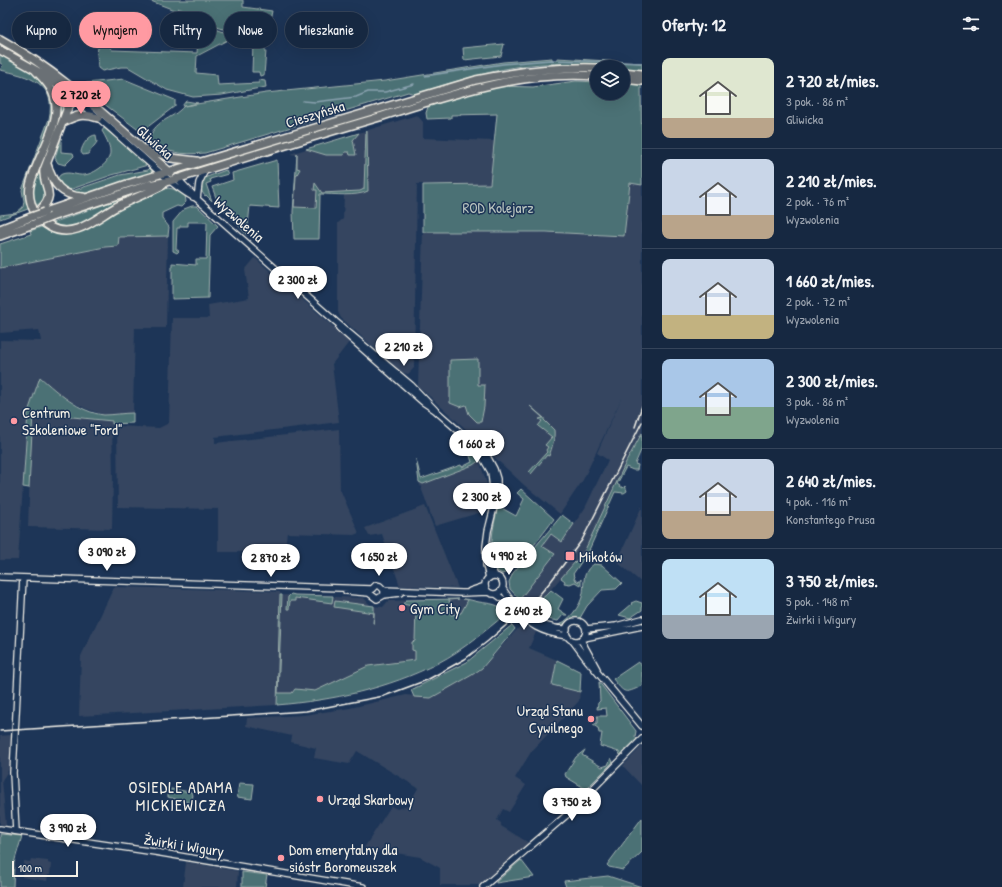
<!DOCTYPE html>
<html lang="pl">
<meta charset="utf-8">
<style>
:root{--surface:#162841;--page:#1f3048;--text:#f1f3f6;--muted:#9ea6b1;--line:#35445a;--accent:#ff9aa2}
body{margin:0;font-family:"Patrick Hand",sans-serif;background:var(--page);color:var(--text);height:100vh;display:flex;flex-direction:column;font-size:15px;white-space:nowrap}
*{box-sizing:border-box;margin:0}
p{font-size:13px;color:var(--muted)}
.icon{flex:none;width:22px;height:22px;fill:none;stroke:currentColor;stroke-width:2;stroke-linecap:round;stroke-linejoin:round}
.map{position:relative;flex:1;overflow:hidden}
.details{display:flex;flex-direction:column;background:var(--surface);width:360px}
.details>*{flex:none}
.guide{position:absolute;left:12px;top:12px;width:380px;height:36px;display:flex;gap:8px}
.buttons{position:absolute;left:590px;top:60px;display:grid;gap:8px}
.buttons a{display:grid;place-items:center;width:40px;height:40px;border-radius:50%;background:var(--surface);box-shadow:0 4px 16px #0002,0 0 0 1px var(--line);font-size:20px}
.scale{position:absolute;left:12px;bottom:10px;width:66px;box-sizing:border-box;padding-left:4px;border:2px solid #f4f1e8;border-top:0;font-size:11px;line-height:14px;white-space:nowrap;color:#f4f1e8;-webkit-text-stroke:3px #1d3557;paint-order:stroke}
.price{position:absolute;translate:-50% -34px;padding:0 9px;border-radius:14px;background:#fff;color:#222;font-size:13px;line-height:26px;filter:drop-shadow(0 1px 2px #0008)}
.price::after{content:'';position:absolute;left:50%;top:24px;width:12px;height:9px;margin-left:-6px;background:inherit;clip-path:polygon(0 0,100% 0,50% 100%)}
.price.active{background:var(--accent);color:#111}
ul{padding:0;list-style:none}
li{display:flex;align-items:center;gap:12px;height:100px;padding:0 20px}
li+li{border-top:1px solid var(--line)}
li span{display:grid;place-items:center;flex:none;width:112px;height:80px;border-radius:8px;color:#555}
li>.icon{margin-inline-start:auto}
span .icon{width:48px;height:48px;fill:#fffc;stroke-width:1}
li b{font-size:17px}
h2{display:flex;justify-content:space-between;align-items:center;height:48px;padding:0 20px;font-size:17px}
.chip{padding:0 14px;border-radius:18px;background:var(--surface);box-shadow:0 4px 16px #0002,0 0 0 1px var(--line);font-size:14px;line-height:36px}
.chip.active{background:var(--accent);color:#111}
main{display:flex;flex:1;min-height:0}
.map>svg:first-child{display:block}
.built{fill:#344560}
.green{fill:#4b7174;stroke:#a0b1ae}
.lines{fill:none;stroke-linecap:round;stroke-linejoin:round}
.stream{stroke:#8aa2b0;stroke-width:1.5}
.tertiary-casing{stroke:#f4f1e8;stroke-width:8}
.primary-casing{stroke:#f4f1e8;stroke-width:10}
.tertiary{stroke:#1d3557;stroke-width:5.5}
.primary{stroke:#6a7074;stroke-width:7}
.rail{stroke:#f4f1e8;stroke-width:1.5}
.primary-bridge-casing{stroke:#f4f1e8;stroke-width:10;stroke-linecap:butt}
.primary-bridge{stroke:#6a7074;stroke-width:7}
.poi-dot{fill:#ff9aa2;stroke:#1d3557;stroke-width:1.5}
.labels{text-anchor:middle;dominant-baseline:central;stroke-width:3;stroke-linejoin:round;paint-order:stroke}
.street-label{font-size:15px;fill:#f4f1e8;stroke:#1d3557}
.park-label{font-size:15px;fill:#b9c4bf;stroke:#1d3557}
.poi-label{font-size:15px;fill:#f4f1e8;stroke:#1d3557;text-anchor:start}
.neighbourhood-label{font-size:16px;letter-spacing:1px;fill:#f4f1e8;stroke:#1d3557}
</style>
<main>
<div class="map">
<svg width="642" height="887" viewBox="0 0 642 887">
<rect width="100%" height="100%" fill="#1d3557"/>
<filter id="ink" filterUnits="userSpaceOnUse"><feTurbulence type="fractalNoise" baseFrequency=".025" numOctaves="2"/><feDisplacementMap in="SourceGraphic" scale="8" xChannelSelector="R" yChannelSelector="G"/><feConvolveMatrix kernelMatrix="1 2 1 2 8 2 1 2 1" color-interpolation-filters="sRGB"/></filter>
<g filter="url(#ink)">
<path class="built" d="M417 115 423 122V138L494 141 490 185 417 184 414 368 408 374 401 372 341 318 338 312V223L343 219 344 195 320 194 319 239H294L293 212 297 155 290 154Z
M630 183 642 185V433L626 462 584 552 551 589 530 610 520 599 555 555 542 546 551 534 562 542 585 508 608 460 597 453 622 397 583 480 560 514 524 485 493 456 490 451 418 386 423 232 569 233Z
M168 236 166 328H135L133 413 104 415 87 409 63 398 40 377 28 412 18 560H0V340L41 341 39 330 0 333V268L105 247 118 246V237Z
M255 258 350 341 332 364 339 422 215 437V443L339 429 340 489 359 533 354 535 287 533 284 552H218V509L118 507 117 426 159 428 169 423 172 318H209L208 305 249 298 245 270Z
M32 413 112 421 113 479 112 529 28 527Z
M479 460 487 484 485 511 435 526 419 482 423 484 472 465Z
M425 506 458 588 400 586 382 534 369 536 365 528Z
M642 506V583L617 562Z
M114 587 268 591 280 592V595L364 598 371 606 383 607 388 601 416 600 415 660 303 698 277 699V705L79 716 81 656Z
M455 599H468L461 613 451 615 450 612H452L449 600Z
M522 624 536 632 529 648 557 660 552 685 580 692 579 701 531 752 515 778 526 785 509 812 503 809 497 820 501 823V826L529 843 479 885H440V868L420 857 364 848 391 806 397 809 408 806 418 788 357 751 349 764 314 758 316 748 291 742 292 736 246 726 247 718 304 715 350 708 406 695 431 698 482 668Z
M11 735 10 768 2 780 6 825 0 824V736Z
M642 746V786L623 766Z
M31 859 48 861V863L51 864 50 875H48L47 881 22 877 24 861 30 862Z
M186 862 238 871 237 887H183Z"/>
<path class="green" d="M148 0H243V7L272 11 268 30 237 16 235 33 211 25 212 21 178 8 177 11Z
M199 23 235 36 197 56 196 73 217 75 218 85 259 83V80L265 81 266 87 222 95 193 97 167 90 128 67H121L102 71 98 68 97 53 101 33 112 50 197 53Z
M253 43 264 48 266 51 264 75 260 76 259 72H252Z
M504 44 501 56 464 60 463 48Z
M0 55C19 64 47 77 53 99 57 116 38 153 32 170 28 182 24 195 28 208V209L0 219V215L16 213 23 207 24 201 22 190 49 119C57 83 29 76 0 70L3 65 0 63Z
M552 58V60L557 61V58L642 63V70C601 65 557 60 515 67 481 73 448 84 415 94L408 92 205 153C181 155 169 153 148 142 154 119 171 121 184 106H182L186 101 198 103 184 106 266 93 385 81 503 62Z
M124 79 175 100V106L141 132 78 84Z
M576 81 597 82V93H623V84L641 85 642 185 630 183 624 236 546 232H423V185L490 184 497 114 451 115V118L427 119 426 113 428 107 450 99 499 86 533 87Z
M54 86C62 91 65 101 63 110L42 168 47 193 45 199 36 206 33 192 34 184 59 108V100Z
M104 128 148 165 112 175 66 191 57 181C58 178 59 175 62 174 70 171 77 176 84 175 94 174 111 163 110 151 110 145 105 136 102 131Z
M366 131H367L368 191C356 197 334 194 320 194L319 239H294L293 212 297 154V168L300 169 296 176 294 207 316 208 317 190H314L315 183 322 193 360 191 364 189Z
M359 133 353 140 356 155H350L349 152H345L344 155H326L306 149Z
M96 135 97 142 88 154 83 155 81 152C82 145 89 135 96 135Z
M61 138V152L73 153 74 156 65 165 58 163 55 158Z
M277 160 279 208 250 206 247 235 218 203 212 187 233 180 232 173Z
M150 168 153 173 86 193 69 192 120 175 148 170Z
M226 170 228 174 210 179 211 182 206 184 212 201 206 195 205 196C200 190 200 185 204 178Z
M168 188 173 189 185 195 186 202 181 207 177 206 162 213V218L169 227 168 236 119 237 118 246 105 247 0 268V244L31 234 30 231 44 226 63 234 126 204Z
M125 197 126 199C106 211 76 238 52 223Z
M192 206H197L218 226 210 235 208 298 172 299V263L196 265V259H206L207 222H188V226H180V228H177L176 249 179 251 177 253 173 251V222L184 209Z
M478 359V385H485L484 407 481 422H477L469 414 466 405 460 407 450 403V360Z
M40 377C58 393 79 412 104 415 113 415 124 413 133 413V423L112 424V421L33 413 29 488 23 487 28 412Z
M530 406 544 418V420L554 430C555 438 552 448 549 456L547 455 531 474 529 472 547 452 546 450 548 447 545 445 552 437 538 426 542 421 539 419 543 418Z
M642 433V448L635 464 638 465 637 470H633L626 467 617 484 623 488 625 486 627 491 624 493 615 492 589 550 592 551 589 555 584 552 626 462Z
M464 444 480 460 473 465 423 484 419 482 416 459 421 479 461 465 462 467 472 462 469 453H466L467 451 462 446Z
M521 489 554 519C545 531 516 571 502 574L496 570C488 548 493 528 498 506L516 516 524 499 517 493Z
M562 515 574 524 562 542 551 534 542 546 555 554 520 599 521 601 510 589 509 582 513 573Z
M583 553 586 555 573 574 575 576 574 579 579 582 581 579V586L575 582 570 584 564 583 565 581 561 578Z
M594 564 602 565 622 583 616 589 602 590 587 606 580 618 570 619 561 626H555C568 623 581 606 583 593 584 586 583 577 587 571 588 568 592 566 594 564Z
M551 590 563 599 558 609 567 615H563L558 621 547 619 530 610Z
M291 594 295 595 333 596 332 603 295 598V601H290L289 609H287L288 597Z
M280 595H282L278 693H292L295 689 315 691 368 666 415 660V651L412 650V642L415 641 416 607 403 604 406 600 459 599 449 600 452 612H450L451 615 461 613 468 600 463 599C469 599 473 601 479 602 491 604 498 603 507 613 485 631 463 650 438 663 387 689 334 700 277 705Z
M335 601 374 606V623H373L374 613 334 607Z
M636 601 642 603V610L630 618 619 615 632 604 631 603Z
M512 625 515 629 482 668 472 675 431 698 414 697 411 690 467 662Z
M557 660 581 672 580 692 552 685Z
M638 662 642 665V686C624 694 625 694 613 679Z
M599 682 636 731 635 737 637 739 620 755 619 752 600 746 602 733H599L598 728 593 725 597 723V716H607L606 708 597 709 598 703 600 701Z
M585 750 582 755 602 767 608 765 611 758 613 762 586 789 566 777 565 774 576 757Z
M239 783 254 784 252 799 237 797Z
M171 789 191 792 193 795 192 800 188 802 168 797V790Z
M642 818V852L623 870 609 867 607 865Z
M0 834 22 836 14 863 13 887H0Z
M521 860 534 877 496 883V882Z
M242 872 267 875 265 887H242Z
M608 876 642 887H566L564 881Z"/>
<g class="lines">
<path class="stream" d="M425 76 503 64 551 60 642 63
M303 101 315 102 356 97 368 92H385L414 84"/>
<g class="tertiary-casing">
<path id="tertiary" d="M60 87C91 109 118 136 147 161 162 174 176 188 193 197
M177 178 197 199 336 322 411 385 435 410
M197 199 199 183 205 170
M339 328 423 402 435 410 487 456 494 469 497 479V495L488 531 486 546V565L489 578
M480 453 491 472 494 497
M487 559 495 576
M485 585a9 9 0 1 1 18 0a9 9 0 1 1-18 0Z
M0 577 372 589
M503 589C516 611 540 630 567 629
M384 590 462 593 488 592
M346 591 369 593 377 599 384 595V590L380 586 376 585 372 589
M470 591 485 586
M496 594C526 615 525 630 567 636
M384 595 400 593
M566 631a10 10 0 1 1 20 0a10 10 0 1 1-20 0Z
M586 629 616 626 642 619
M584 638 642 626
M581 640 597 669
M573 641 588 661 642 726
M0 829 155 852 363 887
M16 831 13 773 23 578
M483 887 569 813 642 739"/>
</g>
<g class="primary-casing">
<path id="primary" d="M0 39C64 74 116 126 171 173
M0 50 48 77 60 87 66 100 67 110
M36 71C47 82 56 92 56 108 56 133 35 161 30 186 28 197 31 206 36 215 39 220 45 224 50 227 74 240 96 218 116 207 132 199 148 193 163 185
M623 72 642 74
M623 79 642 81
M63 122C77 115 83 113 98 118
M147 149 171 158 197 161
M47 164C53 184 61 196 83 197
M41 209C57 193 42 187 44 170L67 110 72 101 77 98 86 100
M45 212 127 184 476 80C517 71 555 67 597 68
M51 217 148 185 170 181C237 160 305 139 373 119 447 96 518 70 597 76
M0 229 31 217
M0 236 34 224"/>
</g>
<use href="#tertiary" class="tertiary"/>
<use href="#primary" class="primary"/>
<path class="rail" d="M635 427 642 406
M0 731 306 711 384 696 427 680 465 659 488 641 534 601 551 581 582 540 642 422"/>
<g class="primary-bridge-casing">
<path id="primary-bridge" d="M31 217 45 212
M34 224 51 217"/>
</g>
<use href="#primary-bridge" class="primary-bridge"/>
</g>
</g>
<g class="poi-dot">
<circle cx="14" cy="421" r="4"/>
<rect x="565" y="551" width="10" height="10" rx="2"/>
<circle cx="402" cy="608" r="4"/>
<circle cx="591" cy="719" r="4"/>
<circle cx="320" cy="799" r="4"/>
<circle cx="281" cy="858" r="4"/>
</g>
<g class="labels">
<g class="street-label">
<text transform="translate(315 114) rotate(-17)">Cieszyńska</text>
<text transform="translate(155 142) rotate(41)">Gliwicka</text>
<text transform="translate(239 219) rotate(41)">Wyzwolenia</text>
<text transform="translate(184 845) rotate(9)">Żwirki i Wigury</text>
</g>
<g class="park-label">
<text x="498" y="207">ROD Kolejarz</text>
</g>
<g class="poi-label">
<text x="22" y="412">Centrum<tspan x="22" dy="17">Szkoleniowe "Ford"</tspan></text>
<text x="579" y="556">Mikołów</text>
<text x="410" y="608">Gym City</text>
<text x="583" y="710" text-anchor="end">Urząd Stanu<tspan x="583" dy="17">Cywilnego</tspan></text>
<text x="328" y="799">Urząd Skarbowy</text>
<text x="289" y="849">Dom emerytalny dla<tspan x="289" dy="17">sióstr Boromeuszek</tspan></text>
</g>
<g class="neighbourhood-label">
<text x="181" y="787">OSIEDLE ADAMA<tspan x="181" dy="18">MICKIEWICZA</tspan></text>
</g>
</g>
</svg>
<div class="buttons">
<a><svg class="icon" aria-label="layers" viewBox="0 0 24 24"><path d="M12 4l9 5-9 5-9-5zM3 14l9 5 9-5"/></svg></a>
</div>
<div class="scale">100 m</div>
<b class="price active" style="left:81px;top:115px">2 720 zł</b>
<b class="price" style="left:298px;top:300px">2 300 zł</b>
<b class="price" style="left:404px;top:367px">2 210 zł</b>
<b class="price" style="left:477px;top:464px">1 660 zł</b>
<b class="price" style="left:482px;top:517px">2 300 zł</b>
<b class="price" style="left:107px;top:572px">3 090 zł</b>
<b class="price" style="left:509px;top:576px">4 990 zł</b>
<b class="price" style="left:379px;top:577px">1 650 zł</b>
<b class="price" style="left:271px;top:578px">2 870 zł</b>
<b class="price" style="left:524px;top:631px">2 640 zł</b>
<b class="price" style="left:572px;top:822px">3 750 zł</b>
<b class="price" style="left:68px;top:848px">3 990 zł</b>
<div class="guide">
<a class="chip">Kupno</a>
<a class="chip active">Wynajem</a>
<a class="chip">Filtry</a>
<a class="chip">Nowe</a>
<a class="chip">Mieszkanie</a>
</div>
</div>
<section class="details">
<h2>Oferty: 12<svg class="icon" aria-label="filters" viewBox="0 0 24 24"><path d="M4 7h16M4 17h16"/><circle cx="9" cy="7" r="2"/><circle cx="15" cy="17" r="2"/></svg></h2>
<ul>
<li><span style="background:linear-gradient(#dfe7d0 75%,#b9a48a 0)"><svg class="icon" aria-label="home" viewBox="0 0 24 24"><path d="M3 11l9-7 9 7M6 9v11h12V9"/></svg></span><div><b>2 720 zł/mies.</b><p>3 pok. · 86 m²</p><p>Gliwicka</p></div></li>
<li><span style="background:linear-gradient(#c9d6e8 70%,#b9a48a 0)"><svg class="icon" aria-label="home" viewBox="0 0 24 24"><path d="M3 11l9-7 9 7M6 9v11h12V9"/></svg></span><div><b>2 210 zł/mies.</b><p>2 pok. · 76 m²</p><p>Wyzwolenia</p></div></li>
<li><span style="background:linear-gradient(#c9d6e8 70%,#c2b280 0)"><svg class="icon" aria-label="home" viewBox="0 0 24 24"><path d="M3 11l9-7 9 7M6 9v11h12V9"/></svg></span><div><b>1 660 zł/mies.</b><p>2 pok. · 72 m²</p><p>Wyzwolenia</p></div></li>
<li><span style="background:linear-gradient(#a9c7e8 60%,#7fa58c 0)"><svg class="icon" aria-label="home" viewBox="0 0 24 24"><path d="M3 11l9-7 9 7M6 9v11h12V9"/></svg></span><div><b>2 300 zł/mies.</b><p>3 pok. · 86 m²</p><p>Wyzwolenia</p></div></li>
<li><span style="background:linear-gradient(#c9d6e8 65%,#b9a48a 0)"><svg class="icon" aria-label="home" viewBox="0 0 24 24"><path d="M3 11l9-7 9 7M6 9v11h12V9"/></svg></span><div><b>2 640 zł/mies.</b><p>4 pok. · 116 m²</p><p>Konstantego Prusa</p></div></li>
<li><span style="background:linear-gradient(#bfe0f5 70%,#9aa5b1 0)"><svg class="icon" aria-label="home" viewBox="0 0 24 24"><path d="M3 11l9-7 9 7M6 9v11h12V9"/></svg></span><div><b>3 750 zł/mies.</b><p>5 pok. · 148 m²</p><p>Żwirki i Wigury</p></div></li>
</ul>
</section>
</main>
